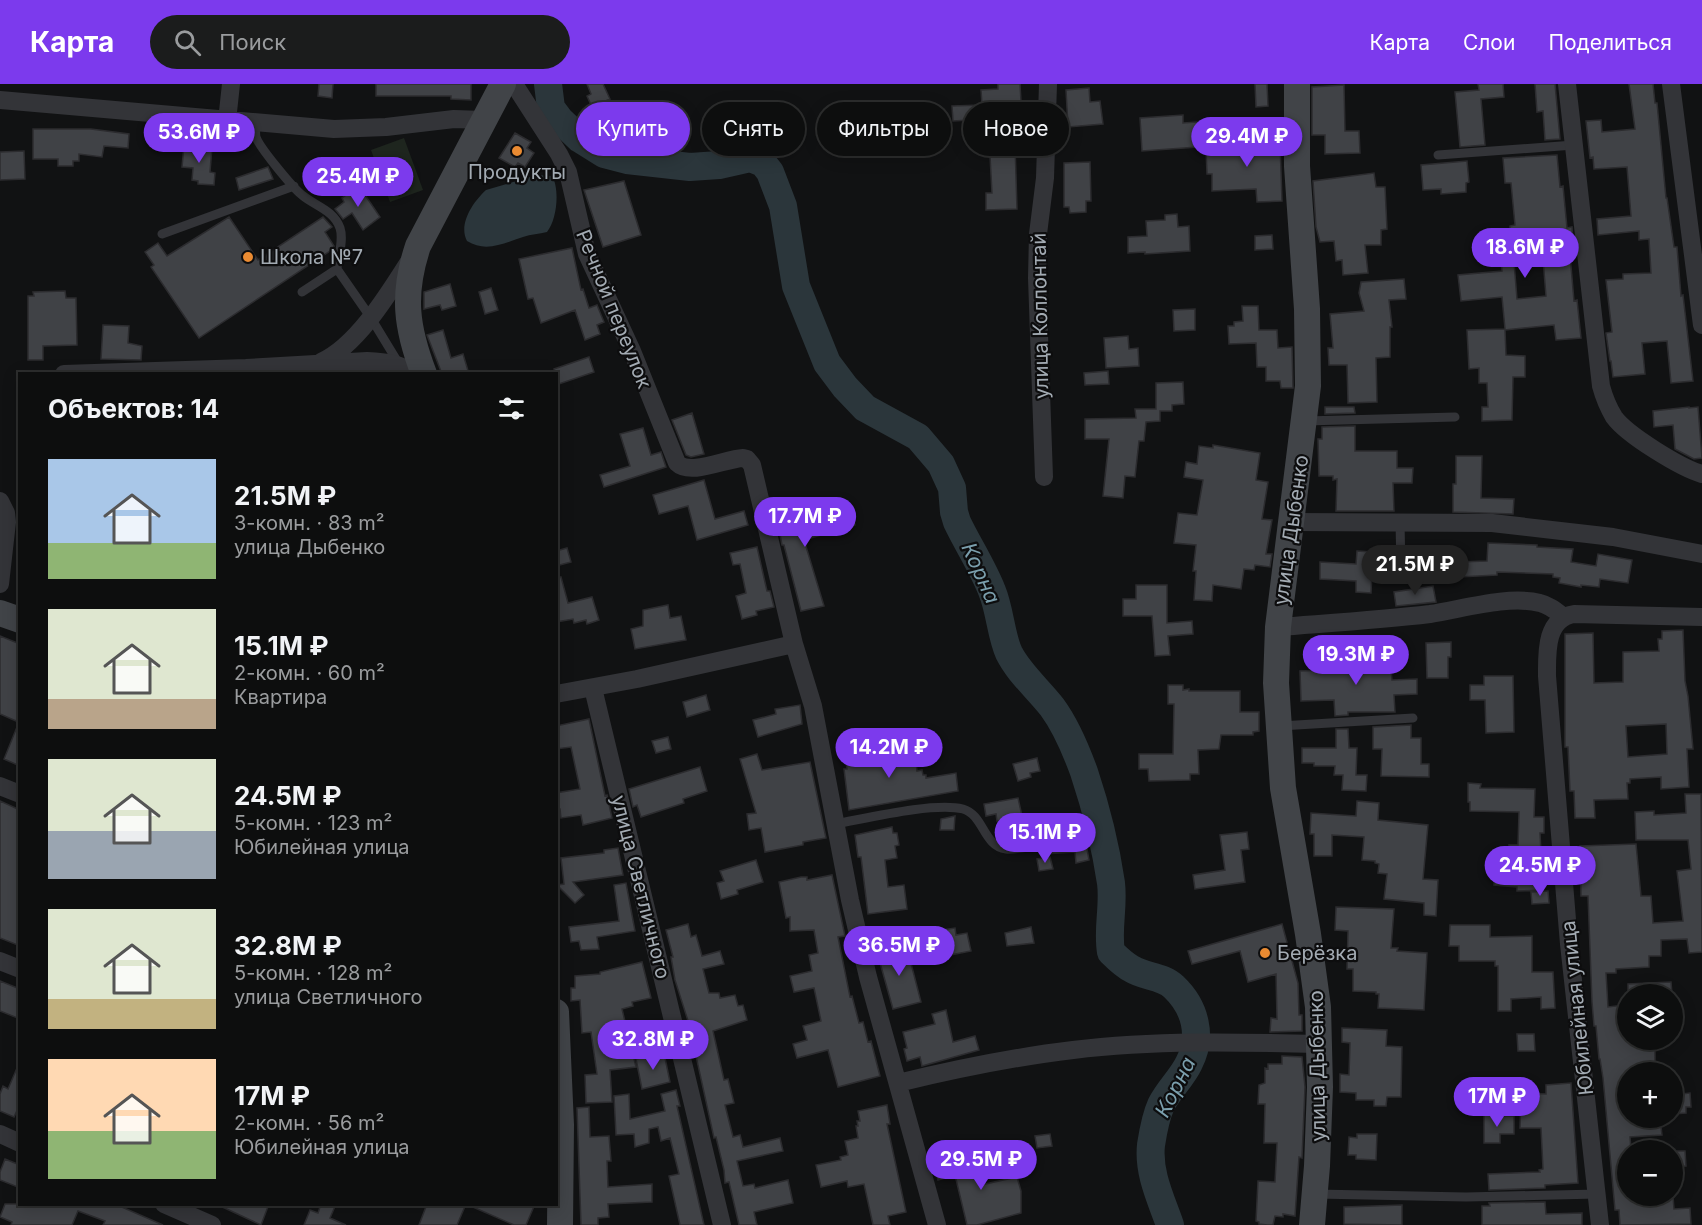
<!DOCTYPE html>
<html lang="ru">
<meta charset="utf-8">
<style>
:root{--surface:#0d0e0e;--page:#1b1c1c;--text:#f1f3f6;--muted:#9a9c9e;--line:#2d2e2e;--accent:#7c3aed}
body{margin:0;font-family:Inter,sans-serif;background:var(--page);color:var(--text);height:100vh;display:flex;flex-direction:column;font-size:22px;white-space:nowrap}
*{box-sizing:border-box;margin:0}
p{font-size:20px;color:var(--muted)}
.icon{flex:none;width:33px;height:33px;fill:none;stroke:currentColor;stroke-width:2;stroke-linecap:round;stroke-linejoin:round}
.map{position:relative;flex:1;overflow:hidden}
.sheet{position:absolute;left:18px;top:288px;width:540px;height:834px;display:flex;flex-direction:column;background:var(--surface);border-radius:0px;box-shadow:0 3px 15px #0003,0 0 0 2px var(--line)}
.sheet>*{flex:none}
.top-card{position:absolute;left:576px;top:18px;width:570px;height:54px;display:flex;gap:12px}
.tools{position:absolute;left:1617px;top:900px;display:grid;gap:12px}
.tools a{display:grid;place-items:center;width:66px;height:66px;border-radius:50%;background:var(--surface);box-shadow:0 3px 15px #0003,0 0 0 2px var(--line);font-size:30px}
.price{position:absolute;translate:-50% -51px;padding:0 14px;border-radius:21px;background:var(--accent);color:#fff;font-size:20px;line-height:39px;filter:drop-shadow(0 2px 3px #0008)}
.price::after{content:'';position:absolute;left:50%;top:36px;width:18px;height:14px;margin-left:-9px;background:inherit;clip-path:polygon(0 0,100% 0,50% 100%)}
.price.current{background:#222;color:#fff}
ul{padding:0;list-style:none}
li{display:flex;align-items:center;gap:18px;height:150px;padding:0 30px}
li span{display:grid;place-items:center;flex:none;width:168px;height:120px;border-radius:0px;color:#555}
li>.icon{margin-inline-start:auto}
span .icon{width:72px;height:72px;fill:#fffc;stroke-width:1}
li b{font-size:26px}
h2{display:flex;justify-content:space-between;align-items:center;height:72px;padding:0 30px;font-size:26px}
.tag{padding:0 21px;border-radius:27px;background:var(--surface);box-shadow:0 3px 15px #0003,0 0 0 2px var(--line);font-size:21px;line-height:54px}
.tag.current{background:var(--accent);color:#fff}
header{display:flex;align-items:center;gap:36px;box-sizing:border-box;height:84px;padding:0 30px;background:var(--accent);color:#fff}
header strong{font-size:28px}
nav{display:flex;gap:33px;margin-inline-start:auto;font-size:21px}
.search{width:420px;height:54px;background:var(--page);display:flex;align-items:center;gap:15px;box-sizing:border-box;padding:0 21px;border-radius:33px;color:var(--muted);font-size:22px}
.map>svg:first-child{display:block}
.green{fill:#1e251e}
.water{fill:#2b363b}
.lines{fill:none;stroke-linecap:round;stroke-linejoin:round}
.river{stroke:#2b363b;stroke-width:28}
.building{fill:#404246;stroke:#2c2c2f;stroke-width:1.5;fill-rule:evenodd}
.lane{stroke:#333438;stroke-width:9}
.street{stroke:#333438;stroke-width:18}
.secondary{stroke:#414448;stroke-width:26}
.poi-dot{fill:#ea8b32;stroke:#0d0d0e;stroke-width:2}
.labels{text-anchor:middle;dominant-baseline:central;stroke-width:4.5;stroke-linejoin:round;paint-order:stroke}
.poi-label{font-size:20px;fill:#a3abb3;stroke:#0d0d0e;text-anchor:start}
.street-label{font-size:20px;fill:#a3abb3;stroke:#0d0d0e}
.water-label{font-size:21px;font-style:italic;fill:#7b9fad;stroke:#0d0d0e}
</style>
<header>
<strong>Карта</strong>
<div class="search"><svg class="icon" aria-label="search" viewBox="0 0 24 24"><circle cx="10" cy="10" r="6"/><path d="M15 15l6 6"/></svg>Поиск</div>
<nav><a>Карта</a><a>Слои</a><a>Поделиться</a></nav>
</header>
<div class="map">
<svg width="1702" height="1141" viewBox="0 0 1702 1141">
<rect width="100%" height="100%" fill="#111213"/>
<path class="green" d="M404 54 423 106 390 118 371 66Z"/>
<path class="water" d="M537 91 552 92C560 105 557 136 547 148 539 150 531 150 523 153 504 159 486 169 467 157 458 140 473 118 486 106Z"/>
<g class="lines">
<path class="river" d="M548 0 551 24 560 36 580 55 604 70 627 76 690 83 719 81 750 74 763 79 770 88 783 122 796 202 827 279 845 303 865 324 918 353 941 380 952 404 954 428 957 438C968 461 983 484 992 507 1000 526 1001 552 1009 569 1019 589 1038 605 1052 623 1066 642 1076 666 1084 688 1095 721 1106 765 1111 799 1114 823 1107 845 1111 868 1117 874 1124 881 1132 885 1145 893 1163 892 1174 903 1195 923 1203 952 1189 979 1182 994 1169 1005 1161 1021 1156 1032 1153 1048 1151 1061 1148 1089 1161 1115 1170 1141"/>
</g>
<path class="building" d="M319 0H333L332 14 318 12Z
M376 0H471V16L451 15V12H376Z
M587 0H603L610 15 592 23 587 12 591 10Z
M998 0H1020L1021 17H1033L1034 30 1022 31 1023 60H1015L1017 125 986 126V109H992L988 35 953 37 952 22 982 21 981 6 998 5Z
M1255 0H1267L1268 22 1256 23Z
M1478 0H1503L1504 13 1481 15 1485 61 1460 63 1455 8 1479 6Z
M1535 0H1555L1560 55 1545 56 1543 27 1537 28Z
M1629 0H1653L1655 19H1657L1666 114H1667L1674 163H1677L1681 212 1683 211 1693 297 1671 299 1667 257 1642 259 1645 290 1613 293 1611 277H1610L1606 249 1612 248 1606 196 1623 195V190L1651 189 1649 155 1639 156V147L1598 151 1597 135 1631 132 1627 83 1594 85 1593 73 1590 74 1586 37 1601 36 1602 48 1635 45Z
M1344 1 1345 47H1359L1360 69 1325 70V51H1312V3Z
M1089 4 1090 18 1100 17 1103 40 1068 43 1066 6Z
M1183 31V39L1197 38 1198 63 1142 67 1140 34Z
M33 45H91L129 50 128 64 104 62 102 73 79 70V77H73V82H58V75H33Z
M515 49 531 58 527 64 534 69 525 83 518 79 515 83 499 74Z
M1267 54V60L1280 59 1282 117 1257 118 1256 105 1212 107V90H1207L1206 65 1227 64V56Z
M184 61 212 63 210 88 215 89 214 101 198 100V97L192 96 193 84 182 83Z
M24 67 25 95 0 96V68Z
M1557 71 1560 103 1563 102 1567 144 1572 143 1573 158 1569 159 1574 217 1577 216 1581 254 1556 256 1554 241 1505 246 1506 271 1525 272V293H1513L1512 336 1482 337V323H1488L1487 299H1479V284L1469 285 1467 246 1505 245 1502 213 1461 217 1458 191 1502 187 1499 147 1510 146V142L1515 141 1511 99H1505L1503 74ZM1543 175 1546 212 1517 215 1514 178Z
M1467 77 1469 98 1466 99V108L1441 110V105L1423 106 1421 81Z
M1090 78 1091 117H1086V128L1070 129 1069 123H1064V79Z
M268 83 273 95 239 106 236 94Z
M1374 89 1376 103H1385L1387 145 1381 146V161H1365L1368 189 1343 191 1342 176 1336 177 1334 157 1320 158 1316 143 1313 97Z
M624 97 641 151 603 163 584 106Z
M359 102 380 133 363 146 352 129 343 135 335 125 344 118 342 114Z
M1177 130 1178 143 1189 142 1190 167 1145 170V168L1128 169V153L1147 152 1146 137 1165 136V131Z
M229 133 258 176 323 133 332 143 325 148 334 162 333 165 199 254 151 183 154 181 145 168 158 159 167 172Z
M1272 151 1273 165 1255 166V152Z
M572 164 581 206 583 205 589 224 597 221 604 238 597 241 600 250 585 256 575 226 541 239 533 214 528 215 519 175Z
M1404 195 1406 215 1389 216 1392 243H1390V273L1376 274 1377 318 1348 319 1347 281H1329L1328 264H1333L1330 230 1364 227 1359 209 1361 198Z
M450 200 456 222 442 226 440 221 424 225V208Z
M491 204 498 226 485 230 479 208Z
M65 207 66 214H76L77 261 43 262V276H28V212H34L33 208Z
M1242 222H1258L1259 246H1277L1278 264 1292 263 1293 304H1281L1280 297H1266V283H1257L1256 259 1229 260 1228 242H1234V238L1243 237Z
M1195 225V246L1174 247 1173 226Z
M103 241 129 242 128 259 142 262 141 276 101 275Z
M443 246 451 274 463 270 469 290H442L427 251Z
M1128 252 1129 265 1138 264 1139 282 1106 284 1104 254Z
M589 273 594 288 556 301V290L554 285Z
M1108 287 1109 300 1085 301 1084 289Z
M1183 298 1184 320 1172 321V327H1160V337L1146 338 1144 357H1139L1135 393 1125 392 1123 414 1103 412 1109 355H1085V335L1136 334 1135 325H1156V299Z
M1325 323H1354L1355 329 1325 330Z
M1689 323V324L1698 323 1702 374 1694 375 1675 365 1673 341 1654 343 1653 327Z
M692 329 704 370 691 373 686 371 672 336Z
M1355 342V367H1397V384H1413L1412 399H1393L1394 427H1336L1337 395 1333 396V392H1319L1318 355H1322V343Z
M643 344 651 371 661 368 666 383 604 403 600 391 630 382 620 350Z
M1213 361 1260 369 1256 396 1268 398 1262 435 1272 436 1266 470H1272L1270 483 1255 481 1254 486 1244 485 1241 505 1213 501 1212 517 1194 516 1196 487H1193L1196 461 1174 459 1178 429 1197 431 1203 396 1184 393 1186 378 1197 380 1199 362 1213 364Z
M1456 372H1482L1481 414 1514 415 1513 430 1453 428V400H1456Z
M704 396 715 435 744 427 748 441 697 456 688 422 659 430 653 411Z
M802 416 805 429 810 428 813 439 852 429 855 441 804 456 824 522 801 527 784 461H782L775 423Z
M1488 459 1537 461V463L1573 465 1571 478 1596 482 1598 470 1632 476 1628 499 1600 495 1599 503 1581 501V503L1559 499 1560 494 1553 493V490L1497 488V491L1459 493 1458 478 1487 477Z
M757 463 767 507H770L774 523 756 527 757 531 742 535 736 512 746 509 740 480 733 481 730 469Z
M567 464 571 478 556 482V467Z
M1357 467 1373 468 1371 509 1356 508V497L1320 495V478L1356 480Z
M556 493H561L568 519 592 513 599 536 587 540 586 536 574 539 573 535 556 538Z
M1136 501H1167V539L1192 537 1193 550 1168 552 1170 571 1155 572 1152 532H1123V515H1136Z
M1433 502 1436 518 1396 522 1394 508Z
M668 521 670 534 681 532 686 556 635 565 631 545 643 542V526Z
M1683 546 1685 597 1688 612 1693 665H1687L1689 703 1661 705V693L1630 695V699H1627L1628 715 1594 716 1595 734H1575L1574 707H1570L1568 663H1565V550L1593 549 1594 599 1623 598V568L1659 567 1658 555H1662V547ZM1666 640 1667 670 1628 673 1626 642Z
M0 552 20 560V629L16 637 0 630Z
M1451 558V573H1448V594H1427L1426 559Z
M1345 573V580L1371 579V574H1390L1392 596 1417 595V610L1394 611 1395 628H1348V631L1335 632 1334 616 1301 617 1300 587 1324 586V581H1329V574Z
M1484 592H1513L1514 648 1486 649 1485 616H1470V601H1484Z
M1168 601H1183V606L1189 605V607H1240V628H1259V647L1253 648V651H1221L1219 665 1198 666 1199 690H1190V696L1149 697 1148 685H1139V670H1173L1174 620H1168Z
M706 611 710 626 687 633 683 618Z
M800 621 802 640 758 653 753 636 776 630 775 625Z
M589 635 605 712 607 711 612 734 583 741 581 731 561 734 560 725H556V709L580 705 571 663 556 665V642Z
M19 638H20V682L4 675Z
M1411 641V654H1421V680H1429V693L1381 692 1382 665H1373V643Z
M1336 645H1348L1349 664H1357L1356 691H1367L1366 707 1342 706 1343 691H1334L1335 682H1314V679H1302V664H1336Z
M668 653 671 665 656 669 652 657Z
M864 659 866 674 915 668 917 687 922 686 923 691H926V694L956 689 958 707 849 726 844 685H847L844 662Z
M757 670 762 686 810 678 826 754 803 758V761L765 768 761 744 749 746 747 730 756 729 740 675Z
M1037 674 1040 687 1030 689 1031 693 1018 697 1013 680Z
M700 683 707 707 683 715 684 719 641 733 637 721 633 723 629 705Z
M1468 699 1481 700 1480 704 1535 705 1534 733H1544V749H1540L1543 806 1517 807V803L1494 801 1496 767 1510 768 1509 761H1518L1519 728 1470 727V718H1468Z
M1685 710H1701L1702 868 1689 869 1687 855 1661 856V872H1649V883L1616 885V889H1606L1608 923 1624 921 1627 957 1655 956V988H1628V1000L1619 1001 1621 1027 1628 1026V1034H1660L1662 1051 1630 1053 1631 1066H1628V1112H1673L1674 1125 1690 1124 1691 1140 1620 1141 1619 1126H1615L1603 994 1600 975H1599L1596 942H1594L1592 918 1588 812H1581L1580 762 1636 760 1641 812H1651L1653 839 1683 837 1677 787 1691 785 1688 756H1636L1635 728 1654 727V731L1686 729Z
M1018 714 1022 732 997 737 996 730 986 732 984 720Z
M0 717 20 726V862L0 854Z
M1357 717 1379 719 1378 736 1428 741 1423 795 1438 796 1436 832 1424 831V819L1384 815 1387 790 1378 789 1379 780 1375 779V777L1362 776 1364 753 1332 751V772H1314V750H1310L1311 729 1356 732Z
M955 732 954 746H940L941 735Z
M1082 738 1089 776 1076 779 1075 768 1045 770 1046 751 1071 750 1069 740Z
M892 743 893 749H897L899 761 895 762 897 774 885 776 888 803 904 801 907 825 868 830 861 773H858L855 751Z
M1247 748 1249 765 1241 766 1245 798 1195 805 1193 791 1225 786 1220 751Z
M618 764 623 791 573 798 584 811 575 819 557 801 564 800 561 774 604 769V766Z
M1050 773 1053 785 1039 787 1037 775Z
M756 776 763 798 737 806 738 810 721 815 717 799 724 797 720 787Z
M832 791 845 852 838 853 850 913 852 912 859 939 863 938 868 958 871 957 880 992 838 1003 828 966 797 974 793 960 807 956 803 942 821 937 814 904 794 908 790 892 812 887 809 871 818 869 814 846 790 847V833L786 834 779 798 801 793H807V796Z
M626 799 635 847 597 853 599 865 581 866 579 857 571 858 569 843 619 837 614 801Z
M1548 807 1549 819 1532 820 1531 808Z
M1336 823 1394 825 1391 864H1398L1397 867 1427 869 1424 926 1378 924 1379 910H1376V908L1353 907V885H1347L1348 847 1335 846Z
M688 840 691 853 696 851 702 872 720 867 724 880 703 885 709 909H719L720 914 735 911 738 922 743 921 747 936 713 947 724 996 728 995 734 1019 725 1021 733 1053 740 1051 743 1063 780 1054 783 1067 737 1077 743 1102 754 1100 755 1104 788 1096 793 1119 754 1128 757 1141H739L729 1098 725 1099 724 1086 716 1053 714 1054 689 940 675 896 671 873H673L666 846Z
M1282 840 1298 899 1299 931H1302V947L1270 948 1271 934 1277 935 1276 890 1248 898 1240 867 1192 880 1188 867Z
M1450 841H1490V853L1532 852V888H1553L1555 924 1541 925V913L1511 915V927H1498V882H1495V877H1459V862H1449Z
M1031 843 1034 859 1007 862 1005 849Z
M955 844 956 851 967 849 971 867 940 873 935 847Z
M906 860 921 918 893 925 877 868Z
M642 878 651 914 632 918 633 922 622 925 636 983 610 986 612 1018 586 1019 585 991 597 990 591 948 582 949 580 916 571 917V904H575V892L600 890V888Z
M0 897 20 905V935L0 927Z
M1671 898 1672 910H1628V900Z
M946 926 953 958 975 952 979 966 922 982 920 973 907 977 904 965 907 964 903 948 935 940 932 930Z
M1342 944 1387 946 1386 962 1402 963 1401 1013H1387L1386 1022H1374V1016H1356V1009L1340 1008V990L1349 991 1350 959 1342 958Z
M1517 950H1534L1535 967H1518Z
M664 969 670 998 642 1005 636 975Z
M1282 972 1302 973 1305 1003 1302 1074 1299 1073 1295 1132 1283 1130V1133L1275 1132 1273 1141H1267L1259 1140V1138L1256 1137 1258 1097 1275 1098 1277 1059H1264L1265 1020H1258L1259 1001 1265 999V984L1268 985V980H1282Z
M20 977V1020L14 1033 0 1027V1010L3 1002 8 1005Z
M1571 999 1578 1099 1545 1101V1104L1489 1106 1488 1090 1540 1088 1539 1086 1543 1085 1541 1044H1520L1521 1009 1546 1010V1001Z
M676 1006 680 1022H677L704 1141H680L669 1092 679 1090 670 1054 661 1057 658 1043 649 1045V1059L635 1063 634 1050 616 1051 614 1012 629 1010 630 1035 665 1027 661 1010Z
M1690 1009 1691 1023H1686V1029L1674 1030 1672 1011Z
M887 1021 890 1040H887L906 1128 888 1132 890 1141H873L864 1100 848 1103 847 1097 821 1103 816 1081 841 1076 840 1073 848 1071 845 1057 858 1054 856 1042H858L857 1037H860L858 1027Z
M589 1023 590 1053 609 1052 611 1077H607L608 1103 652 1100V1118L608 1120 609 1133 598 1134V1141H581L577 1024Z
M1484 1031 1514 1032V1050H1500V1059H1484Z
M1050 1050 1052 1062 1037 1064 1035 1052Z
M1357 1050H1377L1376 1076 1356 1075V1071H1348L1349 1053 1357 1054Z
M974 1065 985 1100 1017 1093 1021 1107V1129L977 1141H967L955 1091 938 1096 934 1082 959 1076 957 1069Z
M1672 1067H1685L1686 1082 1672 1083Z
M5 1075 20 1081V1104L0 1096V1088Z
M1545 1118 1546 1130 1582 1129V1141H1482V1122H1490L1489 1119Z
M5 1120H115L163 1141H103L105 1137 78 1127 72 1141H11L12 1138 0 1133Z
M216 1120H269L261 1141Z
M321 1120H336L330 1134 346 1141H304L310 1126 318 1129Z
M427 1120H466L457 1141H419Z
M466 1120H535L526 1141H514Z
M1402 1121V1141L1344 1140V1123Z"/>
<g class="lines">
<path class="lane" d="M256 39C256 44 255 49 256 53 259 63 293 104 302 111 315 122 334 126 340 144 344 156 338 173 337 185L371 234 399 280
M1438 71 1574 61
M162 150 294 102
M302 208 337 185
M1305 337 1455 333
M1400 438 1401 486
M1280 642 1413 634
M835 740C868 734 934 718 963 725 984 731 983 762 1006 765 1013 766 1021 764 1029 763
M1316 1110 1466 1113 1597 1110"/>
<path class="street" d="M514 0 559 70 568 88 587 170 632 267 677 379C690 392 725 375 743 374L747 375 752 381 794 560
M1567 0 1601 302C1604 313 1608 323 1614 333 1627 351 1681 384 1702 390
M1671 0 1702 241
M0 16 334 45 386 43 454 35 483 36
M227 37 231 0
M321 278C357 262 389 209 410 176
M64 290 246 284 367 277C384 278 401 279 414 290
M1044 393 1037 194 1038 150 1045 94 1048 0
M0 417 6 429 7 438 0 500
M1291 438 1492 439 1613 453 1702 470
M1278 543C1329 539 1380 536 1430 530 1463 525 1508 511 1540 519 1549 521 1556 527 1564 533
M593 604 722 1141
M556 610 637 595 794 560 813 622 850 816 868 893 937 1141
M0 702 20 710
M0 877 20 885
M898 999C956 985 1014 973 1073 966 1155 956 1237 958 1320 960
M0 1050 20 1059
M164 1120 212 1141
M1600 1141 1569 860 1547 592C1547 569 1545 535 1574 530L1702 533"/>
<path class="secondary" d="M1297 0V82L1307 225 1308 302 1278 543 1276 599 1283 704 1308 850 1318 923 1320 1003 1317 1082 1312 1141
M424 290C406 243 402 210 418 162L503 0
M0 529 20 536
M556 928 561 1041 560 1141"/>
</g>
<g class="poi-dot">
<circle cx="517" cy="67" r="6"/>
<circle cx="248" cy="173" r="6"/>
<circle cx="1265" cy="869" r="6"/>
</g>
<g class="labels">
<g class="poi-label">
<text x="517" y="88" text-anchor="middle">Продукты</text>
<text x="260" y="173">Школа №7</text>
<text x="1277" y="869">Берёзка</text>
</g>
<g class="street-label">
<text transform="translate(614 225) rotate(68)">Речной переулок</text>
<text transform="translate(1040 232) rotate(-91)">улица Коллонтай</text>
<text transform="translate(1291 446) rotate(-82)">улица Дыбенко</text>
<text transform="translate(641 803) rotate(76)">улица Светличного</text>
<text transform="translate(1577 924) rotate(-96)">Юбилейная улица</text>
<text transform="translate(1317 982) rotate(-91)">улица Дыбенко</text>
</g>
<g class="water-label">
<text transform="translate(981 489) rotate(66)">Корна</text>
<text transform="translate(1175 1003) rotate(-63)">Корна</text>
</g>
</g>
</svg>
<div class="tools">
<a><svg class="icon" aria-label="layers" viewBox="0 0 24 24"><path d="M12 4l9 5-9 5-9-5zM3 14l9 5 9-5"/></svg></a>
<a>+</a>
<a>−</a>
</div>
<b class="price" style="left:199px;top:80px">53.6M ₽</b>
<b class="price" style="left:1247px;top:84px">29.4M ₽</b>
<b class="price" style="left:358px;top:124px">25.4M ₽</b>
<b class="price" style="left:1525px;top:195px">18.6M ₽</b>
<b class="price" style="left:805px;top:464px">17.7M ₽</b>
<b class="price current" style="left:1415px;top:512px">21.5M ₽</b>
<b class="price" style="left:1356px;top:602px">19.3M ₽</b>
<b class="price" style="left:889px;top:695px">14.2M ₽</b>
<b class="price" style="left:1045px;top:780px">15.1M ₽</b>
<b class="price" style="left:1540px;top:813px">24.5M ₽</b>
<b class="price" style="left:899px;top:893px">36.5M ₽</b>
<b class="price" style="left:653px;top:987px">32.8M ₽</b>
<b class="price" style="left:1497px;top:1044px">17M ₽</b>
<b class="price" style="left:981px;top:1107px">29.5M ₽</b>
<div class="top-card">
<a class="tag current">Купить</a>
<a class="tag">Снять</a>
<a class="tag">Фильтры</a>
<a class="tag">Новое</a>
</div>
<section class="sheet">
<h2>Объектов: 14<svg class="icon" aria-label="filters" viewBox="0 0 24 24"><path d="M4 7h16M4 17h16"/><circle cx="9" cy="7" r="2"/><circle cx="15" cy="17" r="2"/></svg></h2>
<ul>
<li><span style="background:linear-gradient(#a9c7e8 70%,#8fb573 0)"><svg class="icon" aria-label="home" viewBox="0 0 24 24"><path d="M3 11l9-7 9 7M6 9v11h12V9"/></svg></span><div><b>21.5M ₽</b><p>3-комн. · 83 m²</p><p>улица Дыбенко</p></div></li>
<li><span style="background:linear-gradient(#dfe7d0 75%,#b9a48a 0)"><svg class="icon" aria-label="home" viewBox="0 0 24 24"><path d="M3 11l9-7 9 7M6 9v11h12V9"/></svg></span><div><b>15.1M ₽</b><p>2-комн. · 60 m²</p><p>Квартира</p></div></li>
<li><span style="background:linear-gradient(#dfe7d0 60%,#9aa5b1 0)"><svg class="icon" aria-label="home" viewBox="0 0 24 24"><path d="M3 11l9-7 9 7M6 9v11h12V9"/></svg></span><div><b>24.5M ₽</b><p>5-комн. · 123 m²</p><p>Юбилейная улица</p></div></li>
<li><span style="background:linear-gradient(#dfe7d0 75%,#c2b280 0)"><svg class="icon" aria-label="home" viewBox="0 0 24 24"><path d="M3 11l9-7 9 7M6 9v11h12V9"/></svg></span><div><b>32.8M ₽</b><p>5-комн. · 128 m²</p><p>улица Светличного</p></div></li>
<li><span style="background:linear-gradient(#ffd9b3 60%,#8fb573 0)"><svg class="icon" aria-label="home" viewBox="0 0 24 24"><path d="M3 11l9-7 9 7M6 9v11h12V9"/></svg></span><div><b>17M ₽</b><p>2-комн. · 56 m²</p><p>Юбилейная улица</p></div></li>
</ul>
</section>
</div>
